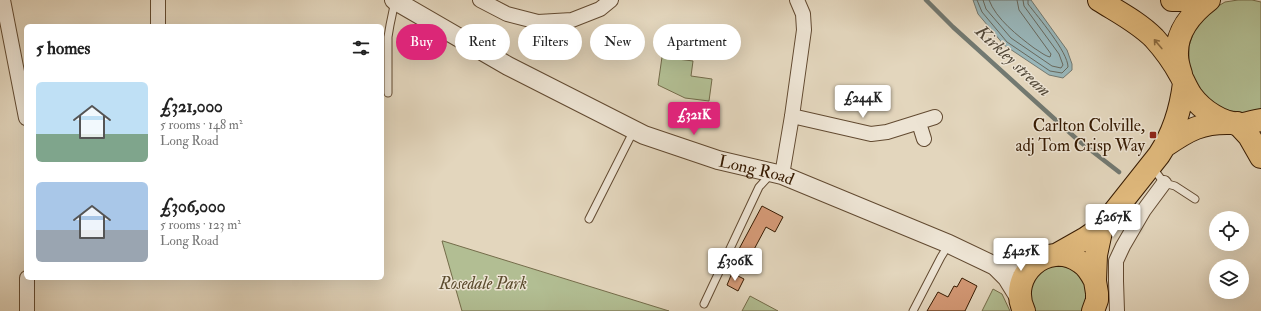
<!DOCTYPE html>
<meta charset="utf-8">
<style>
:root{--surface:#fff;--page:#f2f2f2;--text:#222;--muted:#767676;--accent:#db2777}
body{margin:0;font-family:"IM FELL Double Pica",serif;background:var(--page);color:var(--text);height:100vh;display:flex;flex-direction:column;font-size:15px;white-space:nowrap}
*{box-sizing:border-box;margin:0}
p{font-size:13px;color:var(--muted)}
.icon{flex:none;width:22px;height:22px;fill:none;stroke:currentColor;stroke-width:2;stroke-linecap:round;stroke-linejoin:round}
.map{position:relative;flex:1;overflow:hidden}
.sheet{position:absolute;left:24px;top:24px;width:360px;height:256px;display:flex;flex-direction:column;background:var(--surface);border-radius:6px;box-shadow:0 4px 16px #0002}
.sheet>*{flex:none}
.top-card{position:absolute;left:396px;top:24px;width:380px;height:36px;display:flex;gap:8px}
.buttons{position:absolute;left:1209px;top:211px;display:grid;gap:8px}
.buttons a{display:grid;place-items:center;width:40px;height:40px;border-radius:50%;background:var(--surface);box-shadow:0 4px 16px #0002;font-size:20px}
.price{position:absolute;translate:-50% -34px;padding:0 9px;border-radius:4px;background:#fff;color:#222;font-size:13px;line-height:26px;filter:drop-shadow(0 1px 2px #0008)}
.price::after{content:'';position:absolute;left:50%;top:24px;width:12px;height:9px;margin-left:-6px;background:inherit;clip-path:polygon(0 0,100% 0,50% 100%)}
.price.on{background:var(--accent);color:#fff}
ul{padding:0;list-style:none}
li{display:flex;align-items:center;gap:12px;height:100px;padding:0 12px}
li span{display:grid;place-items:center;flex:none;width:112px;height:80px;border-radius:6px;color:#555}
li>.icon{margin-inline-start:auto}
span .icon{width:48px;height:48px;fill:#fffc;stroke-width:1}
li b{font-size:17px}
h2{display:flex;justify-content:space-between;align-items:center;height:48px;padding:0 12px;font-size:17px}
.chip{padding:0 14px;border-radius:18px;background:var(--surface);box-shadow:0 4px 16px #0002;font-size:14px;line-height:36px}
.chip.on{background:var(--accent);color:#fff}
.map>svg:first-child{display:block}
.green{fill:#b2be93;stroke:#746c4a}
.water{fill:#99b7bb;stroke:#727971}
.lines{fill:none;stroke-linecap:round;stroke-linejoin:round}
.shore{stroke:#68695e;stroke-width:1}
.stream{stroke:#727971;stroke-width:4.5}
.building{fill:#d59a77;stroke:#371b02}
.service-casing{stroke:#624a31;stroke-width:9}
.minor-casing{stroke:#624a31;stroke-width:16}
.tertiary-casing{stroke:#624a31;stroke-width:20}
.primary-casing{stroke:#371b02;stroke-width:24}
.trunk-casing{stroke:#371b02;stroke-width:24}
.service{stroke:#ede4d4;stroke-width:7}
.minor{stroke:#ede4d4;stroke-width:14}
.tertiary{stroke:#ede4d4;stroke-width:18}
.primary{stroke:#e2bb7e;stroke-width:22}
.trunk{stroke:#e2bb7e;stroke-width:22}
.oneway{stroke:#8c6b40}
.poi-dot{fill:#8f2418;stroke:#ede4d4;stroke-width:1.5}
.labels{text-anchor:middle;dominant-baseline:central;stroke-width:3;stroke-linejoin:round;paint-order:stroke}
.poi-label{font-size:17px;fill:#371b02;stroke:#ede4d4;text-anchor:end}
.street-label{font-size:17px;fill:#371b02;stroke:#ede4d4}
.park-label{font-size:17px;font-style:italic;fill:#5c4c2e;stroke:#ede4d4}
.water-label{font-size:18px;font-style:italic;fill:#544a3a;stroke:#ede4d4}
</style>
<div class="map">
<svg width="1261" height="311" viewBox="0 0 1261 311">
<rect width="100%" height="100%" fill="#e3d6bd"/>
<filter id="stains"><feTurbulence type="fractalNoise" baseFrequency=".005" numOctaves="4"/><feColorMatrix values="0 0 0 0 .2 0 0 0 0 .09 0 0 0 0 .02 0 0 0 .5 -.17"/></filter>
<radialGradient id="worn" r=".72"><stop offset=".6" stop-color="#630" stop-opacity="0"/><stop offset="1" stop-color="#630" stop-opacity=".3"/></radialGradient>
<path class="green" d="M1238 0H1252L1261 2V110L1246 113 1226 110 1209 100 1196 85 1189 66V46L1195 28 1208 12 1225 2Z
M662 57 693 61 691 76 712 79 709 101 685 98 658 85Z
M442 241H443L669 311H462Z
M1063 265 1076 271 1085 282 1088 296 1083 311H1033L1029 285 1037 273 1049 266Z
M993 289 1002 294 1010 311H982Z
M750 296 778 311H742Z"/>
<path class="water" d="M973 0H1031L1067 50 1072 64V70L1063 78 1049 75 1004 45 978 14Z"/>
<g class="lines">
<path class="shore" d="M977 0 982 12 1007 42 1050 71 1062 73 1068 67C1068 52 1038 17 1028 4V0
M983 0 986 9 1011 38 1052 66 1061 68 1063 65 1059 54 1024 6 1023 0
M989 0C996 19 1018 36 1034 48 1039 51 1045 56 1050 57L1051 54 1019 10 1017 0"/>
<path class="stream" d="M926 0 953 27 1079 141 1119 172"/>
</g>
<path class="building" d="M762 206 783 217 775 232 766 227 743 270 731 264Z
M732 273 744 279 738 291 727 285Z
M962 278 977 286 965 311H927L938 292 948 297 954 286 957 287Z"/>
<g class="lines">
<g class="service-casing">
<path id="service" d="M388 93V37L390 25 395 1
M1153 168 1164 183 1175 186 1195 199
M589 219 634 130
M704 304 759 187 771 174
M913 311 941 257 949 244"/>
</g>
<g class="minor-casing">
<path id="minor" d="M3 0 26 118
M480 0 507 14 538 22 572 20 600 9 611 0
M158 26V0
M792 116 871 134 887 132 935 117
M919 123 924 139
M782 175 792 116 804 30 803 14 797 0
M27 311V278
M1117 311 1116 281V261L1123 246 1144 210 1164 183"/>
</g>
<g class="tertiary-casing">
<g id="tertiary">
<path id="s1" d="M394 0 508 66 644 135 718 160 782 175 949 244 995 266 1007 278 1020 299"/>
<path d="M995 266 1041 259"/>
</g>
</g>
<g class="primary-casing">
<path id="primary" d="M1237 123 1249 136 1261 157"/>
</g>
<g class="trunk-casing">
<path id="trunk" d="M1099 0C1118 12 1138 22 1154 38 1164 49 1174 63 1181 76 1184 82 1187 89 1191 95 1202 110 1223 125 1243 124 1249 123 1255 121 1261 120
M1172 0H1194
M1181 74C1179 68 1177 62 1177 55 1176 32 1192 13 1209 0
M1165 146C1188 130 1202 122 1231 123
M1056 255 1086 238 1102 227 1159 155C1173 134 1181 108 1184 83
M1024 311C1007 276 1047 239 1080 262 1087 266 1091 273 1095 281
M1093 311 1097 300V293L1095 281 1096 255 1102 227"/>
</g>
<use href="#service" class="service"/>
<use href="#minor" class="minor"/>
<use href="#tertiary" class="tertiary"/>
<use href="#primary" class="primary"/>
<use href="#trunk" class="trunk"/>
</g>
<defs><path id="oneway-shaft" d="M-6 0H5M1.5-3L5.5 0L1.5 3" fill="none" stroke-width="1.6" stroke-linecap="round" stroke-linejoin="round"/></defs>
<use class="oneway" href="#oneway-shaft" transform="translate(1158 44) rotate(-130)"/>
<rect class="poi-dot" x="1149" y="131" width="8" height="8" rx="2"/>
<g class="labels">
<g class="poi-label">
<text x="1145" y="125">Carlton Colville,<tspan x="1145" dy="20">adj Tom Crisp Way</tspan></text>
</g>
<g class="street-label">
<text stroke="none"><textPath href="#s1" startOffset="402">Long Road</textPath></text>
</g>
<g class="park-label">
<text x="483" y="283">Rosedale Park</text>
</g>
<g class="water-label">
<text transform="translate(1013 61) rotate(43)">Kirkley stream</text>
</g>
</g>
<rect width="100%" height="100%" filter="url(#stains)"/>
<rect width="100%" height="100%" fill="url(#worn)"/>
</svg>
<div class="buttons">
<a><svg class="icon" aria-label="locate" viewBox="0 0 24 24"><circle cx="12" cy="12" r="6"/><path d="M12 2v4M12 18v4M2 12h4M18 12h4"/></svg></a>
<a><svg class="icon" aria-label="layers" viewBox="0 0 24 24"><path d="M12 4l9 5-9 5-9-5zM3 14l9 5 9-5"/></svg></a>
</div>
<b class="price" style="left:863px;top:119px">£244K</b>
<b class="price on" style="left:694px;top:136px">£321K</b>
<b class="price" style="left:1113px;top:238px">£267K</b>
<b class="price" style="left:1021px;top:272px">£425K</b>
<b class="price" style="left:735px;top:282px">£306K</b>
<div class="top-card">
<a class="chip on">Buy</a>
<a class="chip">Rent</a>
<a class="chip">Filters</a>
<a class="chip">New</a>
<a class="chip">Apartment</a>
</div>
<section class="sheet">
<h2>5 homes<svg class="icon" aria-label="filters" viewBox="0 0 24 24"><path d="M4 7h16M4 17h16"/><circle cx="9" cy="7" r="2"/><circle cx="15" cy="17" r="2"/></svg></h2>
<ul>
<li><span style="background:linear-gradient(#bfe0f5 65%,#7fa58c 0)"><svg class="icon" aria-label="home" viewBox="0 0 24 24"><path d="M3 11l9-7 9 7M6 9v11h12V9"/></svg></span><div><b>£321,000</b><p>5 rooms · 148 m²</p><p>Long Road</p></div></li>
<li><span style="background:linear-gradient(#a9c7e8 60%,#9aa5b1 0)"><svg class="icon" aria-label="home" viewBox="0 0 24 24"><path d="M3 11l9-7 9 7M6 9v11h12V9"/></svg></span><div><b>£306,000</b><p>5 rooms · 123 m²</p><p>Long Road</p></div></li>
</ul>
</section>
</div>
